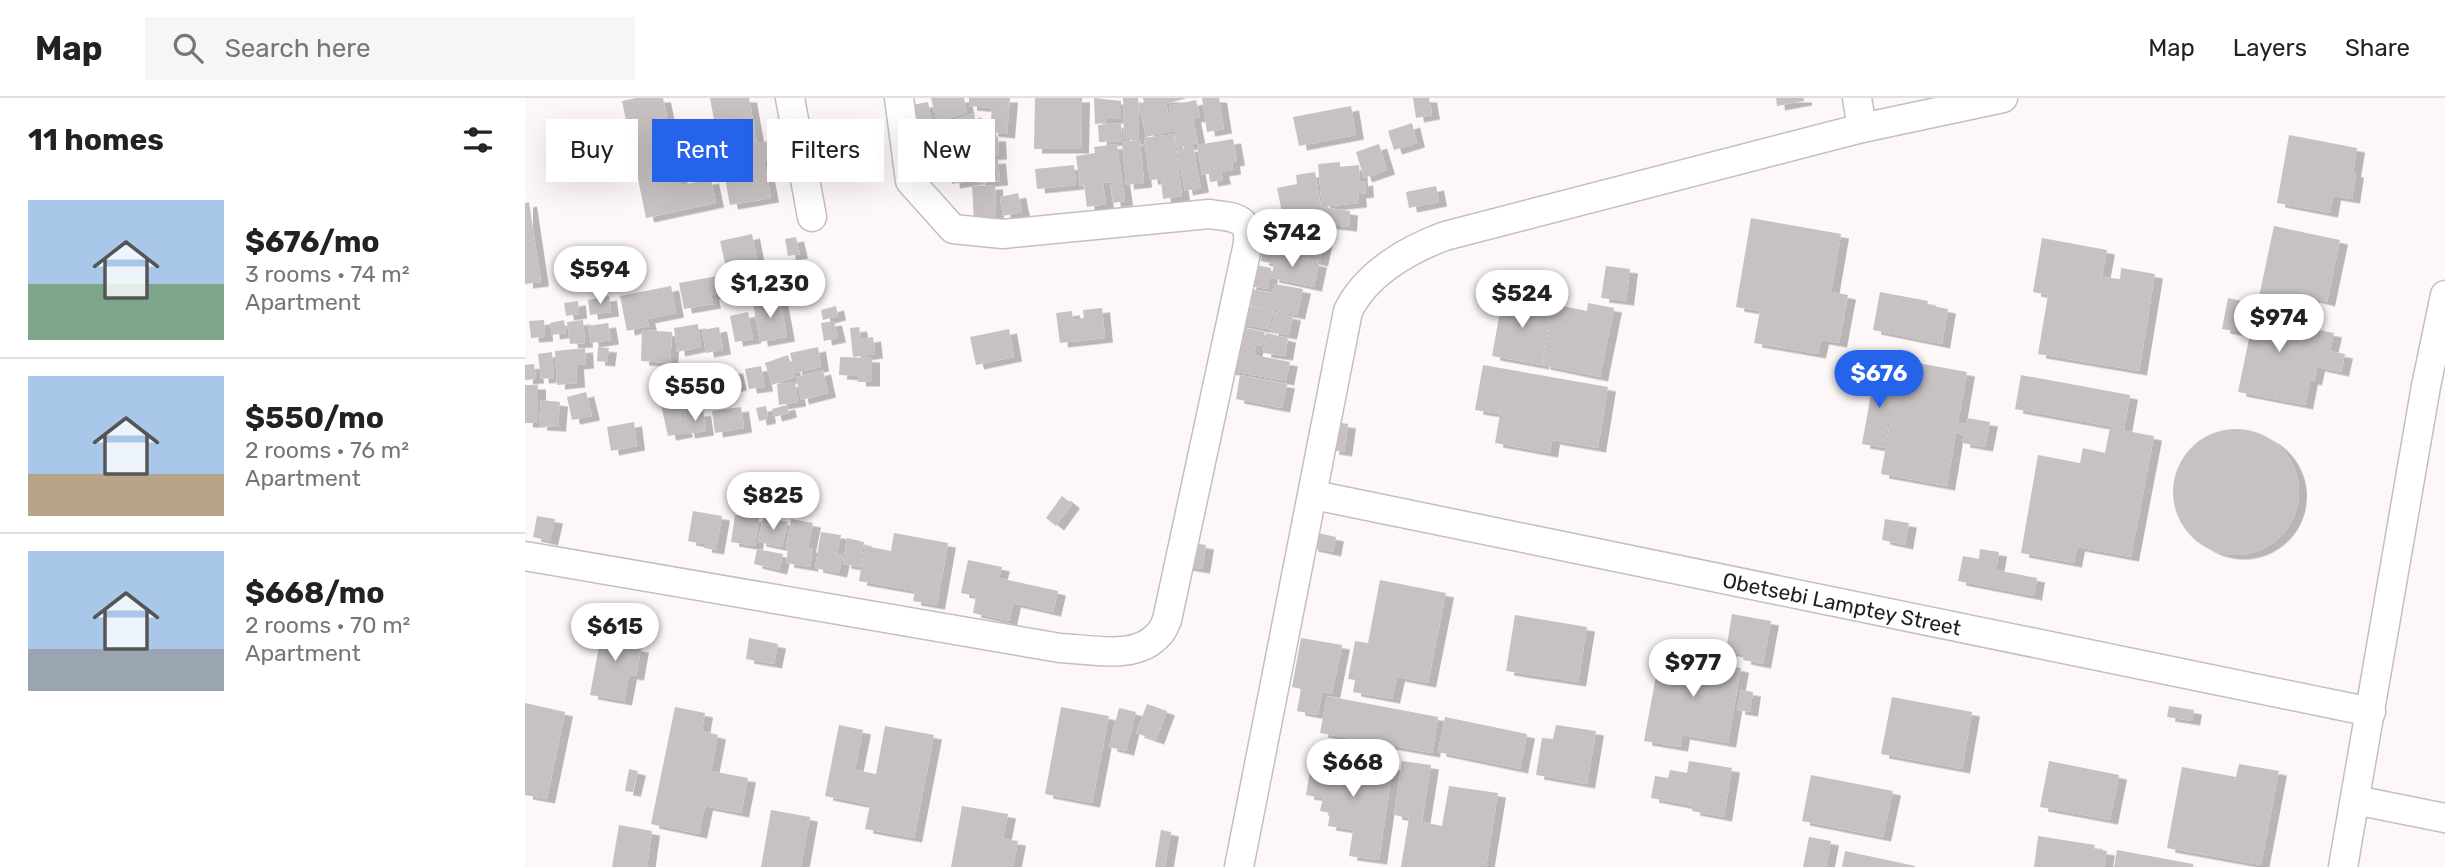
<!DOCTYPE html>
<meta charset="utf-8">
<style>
:root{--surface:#fff;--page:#f6f6f6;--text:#222;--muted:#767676;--line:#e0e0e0;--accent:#2563eb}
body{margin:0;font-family:Rubik,sans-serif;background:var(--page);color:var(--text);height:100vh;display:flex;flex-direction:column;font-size:26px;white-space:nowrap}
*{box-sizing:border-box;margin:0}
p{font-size:23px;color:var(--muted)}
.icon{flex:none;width:38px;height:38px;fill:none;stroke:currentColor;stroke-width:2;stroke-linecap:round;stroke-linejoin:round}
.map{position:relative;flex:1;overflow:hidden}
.sheet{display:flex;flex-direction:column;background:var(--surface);width:525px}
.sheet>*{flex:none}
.top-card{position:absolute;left:21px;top:21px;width:665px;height:63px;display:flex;gap:14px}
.price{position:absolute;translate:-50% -60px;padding:0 16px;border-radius:24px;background:#fff;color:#222;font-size:23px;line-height:46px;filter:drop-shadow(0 2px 4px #0008)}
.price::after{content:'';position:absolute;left:50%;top:42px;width:21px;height:16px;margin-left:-10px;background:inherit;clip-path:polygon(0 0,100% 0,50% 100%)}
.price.current{background:var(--accent);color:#fff}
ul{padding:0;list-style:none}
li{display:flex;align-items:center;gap:21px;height:175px;padding:0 28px}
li+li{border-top:2px solid var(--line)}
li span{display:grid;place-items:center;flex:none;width:196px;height:140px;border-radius:0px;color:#555}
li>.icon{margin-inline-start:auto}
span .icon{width:84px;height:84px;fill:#fffc;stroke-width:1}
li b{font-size:30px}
h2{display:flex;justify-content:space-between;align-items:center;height:84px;padding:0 28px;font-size:30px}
.pill{padding:0 24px;border-radius:0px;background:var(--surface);box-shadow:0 7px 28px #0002;font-size:24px;line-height:63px}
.pill.current{background:var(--accent);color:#fff}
header{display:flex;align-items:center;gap:42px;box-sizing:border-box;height:98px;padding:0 35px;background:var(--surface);border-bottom:2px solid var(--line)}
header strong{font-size:33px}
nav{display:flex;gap:38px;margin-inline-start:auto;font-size:24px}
.search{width:490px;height:63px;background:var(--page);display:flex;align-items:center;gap:18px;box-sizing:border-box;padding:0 24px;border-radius:0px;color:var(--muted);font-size:26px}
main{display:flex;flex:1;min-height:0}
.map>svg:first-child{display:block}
.building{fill:#c7c2c1;filter:url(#shadow)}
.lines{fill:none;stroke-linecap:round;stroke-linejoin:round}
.street-casing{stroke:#c4bfbe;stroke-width:31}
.street{stroke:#fff;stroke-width:28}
.labels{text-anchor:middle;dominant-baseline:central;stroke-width:5;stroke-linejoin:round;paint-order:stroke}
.street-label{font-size:21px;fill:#201f1e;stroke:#fdf7f7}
</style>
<header>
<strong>Map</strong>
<div class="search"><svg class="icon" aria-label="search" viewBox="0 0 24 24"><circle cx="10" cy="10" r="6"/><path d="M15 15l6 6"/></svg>Search here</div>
<nav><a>Map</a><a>Layers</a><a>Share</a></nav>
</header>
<main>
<section class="sheet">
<h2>11 homes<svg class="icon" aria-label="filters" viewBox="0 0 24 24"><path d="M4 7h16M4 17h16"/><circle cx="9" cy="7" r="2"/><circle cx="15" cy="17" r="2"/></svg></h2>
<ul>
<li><span style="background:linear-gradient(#a9c7e8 60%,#7fa58c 0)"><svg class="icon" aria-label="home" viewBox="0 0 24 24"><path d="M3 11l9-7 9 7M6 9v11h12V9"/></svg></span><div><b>$676/mo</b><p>3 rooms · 74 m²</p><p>Apartment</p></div></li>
<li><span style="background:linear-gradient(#a9c7e8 70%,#b9a48a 0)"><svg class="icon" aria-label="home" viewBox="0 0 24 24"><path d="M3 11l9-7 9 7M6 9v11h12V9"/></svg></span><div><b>$550/mo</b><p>2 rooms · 76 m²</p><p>Apartment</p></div></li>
<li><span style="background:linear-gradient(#a9c7e8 70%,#9aa5b1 0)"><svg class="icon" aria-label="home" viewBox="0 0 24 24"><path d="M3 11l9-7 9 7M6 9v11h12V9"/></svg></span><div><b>$668/mo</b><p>2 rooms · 70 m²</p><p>Apartment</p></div></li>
</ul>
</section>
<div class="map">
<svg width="1920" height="769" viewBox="0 0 1920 769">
<defs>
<filter id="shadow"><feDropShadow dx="8" dy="4.5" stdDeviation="0" flood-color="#0004"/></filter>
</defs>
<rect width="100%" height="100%" fill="#fdf7f7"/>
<path class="building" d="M111 0H138L156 87 186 81 191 105 121 120 97 3Z
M185 0H224L232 45 251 42 254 61 239 63 246 100 205 107Z
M406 0H439L442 15 412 23Z
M444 0H485L482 36 465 34 467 10 444 8Z
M510 0H557L556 51H509Z
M569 0 596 3V21H582V25L570 26Z
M598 0H613L614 42H599Z
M618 0H662L641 6 647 33 621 39 614 6 619 5Z
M677 0H694L699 31 682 34Z
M888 0H904L907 17 891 20Z
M1251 0H1279V3L1252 8Z
M671 2 675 19 668 20 673 45 652 50 644 8Z
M403 4 414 60 393 64 382 8Z
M826 8 831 37 774 48 768 19Z
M448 15 452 28 461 25 464 35 453 39 452 35 435 40 430 22Z
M428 22 434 50 417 55 411 26Z
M596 25 597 43 574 44 573 27Z
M887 25 892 45 869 52 863 33Z
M649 36 657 98 638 101 636 81 625 82 619 40Z
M1764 37 1832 50 1828 75H1831L1827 101 1808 98 1805 115 1752 105Z
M448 39H473L474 57 449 59Z
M708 41 712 63 707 64 708 72 696 74 698 82 685 84 684 76 677 77 672 47Z
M615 42 619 85 601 87 597 44Z
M592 46 600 103 588 105 585 84 578 85 581 106 562 109 559 87 555 88 551 58 570 55 569 49Z
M854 46 862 72 839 80 831 54Z
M668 48 676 90 660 93 652 52Z
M445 51 451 82 427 86 423 55Z
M473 61 475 83 452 85 450 63Z
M815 64V69L834 67 835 84 840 83 841 95 833 96 834 105 797 109 793 66Z
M549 67 551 87 512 91 510 71Z
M790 74 796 109 825 113 824 129 796 126 798 111 793 112 797 130 783 133 780 115 758 119 752 90 772 86 771 77Z
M470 87 471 122 449 123 447 88Z
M911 88 914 104 884 110 881 94Z
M493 95 497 114 478 118 475 99Z
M4 104 16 184 0 186V105Z
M1226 120 1316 136 1306 194 1323 197 1314 245 1296 242 1293 256 1229 245 1235 213 1211 209Z
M1749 128 1815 142 1802 204 1787 200 1785 210 1734 199Z
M769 133 800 140 795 164 763 157Z
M227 136 233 167 202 174 195 143Z
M271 139 275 156 263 158 260 141Z
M1517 140 1582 152 1577 179 1595 181 1596 170 1630 176 1614 273 1513 256 1523 197 1508 194Z
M100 151 103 175 86 177 83 154Z
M738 153 794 165 789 189 746 180 749 166 736 163Z
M726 166 746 170 743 191 723 188Z
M1081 168 1105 171 1101 203 1076 200Z
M236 172 240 192 210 198 206 177Z
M198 177 201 194 186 197 188 206 159 211 154 185Z
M750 186 778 191 772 217 748 212 744 232 742 231V228L741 231 712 225 716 207 745 212 718 206 721 190 748 195Z
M146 188 151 215 122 221 124 228 102 233 95 198Z
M1355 194 1403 203 1402 207 1423 211 1417 246 1348 232Z
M978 197 1027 206 1016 267 967 258Z
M84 198 86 214 65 217 63 202Z
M1703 200 1745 209 1742 225 1772 231 1773 228 1809 235 1805 253 1820 256 1816 274 1792 269 1789 283 1785 282 1780 307 1713 294 1725 236 1697 231Z
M255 201 262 239 235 244 228 205Z
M53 203 54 216 41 218 39 205Z
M1063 205 1089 210 1075 279 1017 267 1029 206 1062 213Z
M311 208 313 218 298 222 296 212Z
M577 210 580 240 535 245 531 215 547 213 548 222 559 220 558 212Z
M223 214 228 241 210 244 205 218Z
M750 214 768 218 764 237 745 234Z
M19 222 20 239 6 240 4 223Z
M39 222 41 235 27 237 25 225Z
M58 222 60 245 45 246 42 224Z
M309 223 313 240 299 243 296 225Z
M83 225 86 242 66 245 63 228Z
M173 226 176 249 152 254 149 230Z
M711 228 740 234 737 248 731 247 729 257 765 264 761 283 702 272Z
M194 229 198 252 181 255 177 232Z
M334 229 336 241 348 239 350 256 328 259 325 230Z
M484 231 489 259 451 267 445 239Z
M117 232 147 234 145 265 116 263Z
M741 235 763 240 760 258 738 255Z
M73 249 84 250 82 264 72 263Z
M293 249 296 269 270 275 265 255Z
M60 250 61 266 51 267 52 285 32 287 30 253Z
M27 254 29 280 16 281 13 256Z
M263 257 270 279 247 287 240 265Z
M315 259 347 260V284H333V278L314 277Z
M1376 262 1442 274 1433 325 1441 326 1442 320 1465 324 1460 349 1437 345 1439 337 1431 335 1422 388 1356 376Z
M9 266 11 281 0 282V267Z
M958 267 1083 289 1073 350 1027 342 1025 355 970 345 975 316 950 312Z
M236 268 240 289 224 291 220 271Z
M210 271 214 288 186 293 183 275Z
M298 272 303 295 276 302 271 279Z
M1350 274 1371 279 1359 350 1337 346Z
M179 277 183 291 169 294 166 280Z
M715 277 762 286 757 310 711 301Z
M1496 277 1605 297 1599 331 1490 311Z
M270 284 273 304 254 307 252 286Z
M0 287H13V325H0Z
M166 291 171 312 155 315 160 335 143 338 134 298Z
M61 294 67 318 47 322 42 299Z
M16 302 35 304 33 329 14 328Z
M262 307 264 315 249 319 247 311Z
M241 308 243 321 234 323 231 310Z
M216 309 219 330 190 335 187 313Z
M178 313 181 333 162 336 158 317Z
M109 324 112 348 86 353 82 329Z
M810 324 823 326 819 354 806 352Z
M1585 330 1629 338 1606 459 1552 449 1549 465 1496 455 1513 357 1555 365 1558 350 1580 355Z
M1648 394a63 63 0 1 1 126 0a63 63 0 1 1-126 0Z
M537 398 547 406 531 428 521 420Z
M168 413 197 418 191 452 179 450V446L163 443Z
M210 417 234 420 230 448 206 444Z
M12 418 30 421 25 443 8 439Z
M238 419 263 424 257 449 233 444Z
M266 421 288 425 283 450 288 451 285 469 261 465 263 450 261 449Z
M1360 421 1384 425 1380 447 1357 442Z
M296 434 316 437 312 456 318 457 314 475 290 470Z
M788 434 811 439 808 454 785 449Z
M369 435 423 445 412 507 388 503 390 493 334 483 340 448 366 453Z
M322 440 339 444 335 469 318 466Z
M663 444 681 447 677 471 658 468Z
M232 451 258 456 254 472 229 466Z
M1455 451 1474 454 1471 472 1512 480 1509 498 1433 483 1438 458 1454 461Z
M443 462 477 469 474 480 533 493 528 514 488 505 484 523 448 515 451 498 436 495Z
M855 482 921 495 903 585 872 579 867 601 828 594 830 582 823 581 830 543 843 545Z
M1207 516 1246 523 1238 566 1218 562 1219 557 1201 553Z
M990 517 1062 529 1053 584 981 573Z
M78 526 111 532 108 549 116 550 111 578 104 577 99 603 65 597Z
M224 540 253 546 249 566 221 561Z
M776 540 817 547 807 596 797 594 793 617 772 613 776 591 767 589Z
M1176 546 1197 550 1194 566 1216 570 1203 645 1157 637 1155 649 1119 643 1135 556 1173 562Z
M1216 592 1228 594 1225 614 1212 612Z
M802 598 913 619 907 655 795 635Z
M1367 599 1447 614 1437 671 1356 656Z
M0 605 40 614 22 701 0 697Z
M622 606 642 613 631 642 611 635Z
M1644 608 1669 612 1667 623 1642 619Z
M150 609 180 615 177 633 193 637 186 673 223 680 216 715 180 708 174 736 126 726Z
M536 609 584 618 567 705 520 696Z
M594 610 611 614 601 653 584 649Z
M920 619 1002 636 995 671 913 654Z
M314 627 338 632 330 672 351 676 360 628 409 637 389 740 340 731 345 707 300 698Z
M1031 627 1071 633 1062 686 1011 677 1017 640 1028 641Z
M788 655 868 668 854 762 824 758 828 732 803 728 805 715 795 713 798 700 781 697Z
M877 663 906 667 897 724 917 728 924 688 973 695 961 769H876L884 720 869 717Z
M1164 663 1207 670 1199 719 1167 713 1168 708 1126 700 1130 678 1143 680 1145 672 1162 675Z
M1524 663 1594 677 1585 722 1515 709Z
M1714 666 1754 673 1736 767 1642 750 1657 669 1711 679Z
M104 671 113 673 108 694 100 693Z
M1286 677 1368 693 1358 739 1277 723Z
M437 708 483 716 478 741 493 743 488 769H426Z
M246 712 285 719 276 769H236Z
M94 727 127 733 122 769H87Z
M636 732 646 734 640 769H630Z
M1513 738 1570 747 1569 751 1582 753 1579 769H1509Z
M1284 739 1306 743 1301 769H1278Z
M1592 752 1668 766V769H1589Z
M1320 753 1390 768V769H1317Z"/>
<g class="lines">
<g class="street-casing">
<g id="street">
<path d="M265 0 287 119"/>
<path d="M1332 0 1337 30"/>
<path id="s1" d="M789 397 1846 614"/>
<path d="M0 458 535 550C565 551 612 563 634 536 638 533 640 526 642 522L722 150C728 119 709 119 684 116L478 136 428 131 385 83 374 0"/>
<path d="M1830 702 1920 720"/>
<path d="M714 769 823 213C841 176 882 152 920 138L1337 30 1478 0"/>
<path d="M1818 769 1901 288 1920 197"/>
</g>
</g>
<use href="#street" class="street"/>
</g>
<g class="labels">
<g class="street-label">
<text stroke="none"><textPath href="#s1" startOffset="539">Obetsebi Lamptey Street</textPath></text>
</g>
</g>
</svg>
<b class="price" style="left:767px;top:171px">$742</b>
<b class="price" style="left:75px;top:208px">$594</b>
<b class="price" style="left:245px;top:222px">$1,230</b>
<b class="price" style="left:997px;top:232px">$524</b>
<b class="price" style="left:1754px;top:256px">$974</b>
<b class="price current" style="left:1354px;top:312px">$676</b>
<b class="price" style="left:170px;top:325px">$550</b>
<b class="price" style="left:248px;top:434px">$825</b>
<b class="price" style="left:90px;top:565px">$615</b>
<b class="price" style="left:1168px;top:601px">$977</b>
<b class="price" style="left:828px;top:701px">$668</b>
<div class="top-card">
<a class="pill">Buy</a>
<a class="pill current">Rent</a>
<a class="pill">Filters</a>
<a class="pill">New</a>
</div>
</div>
</main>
